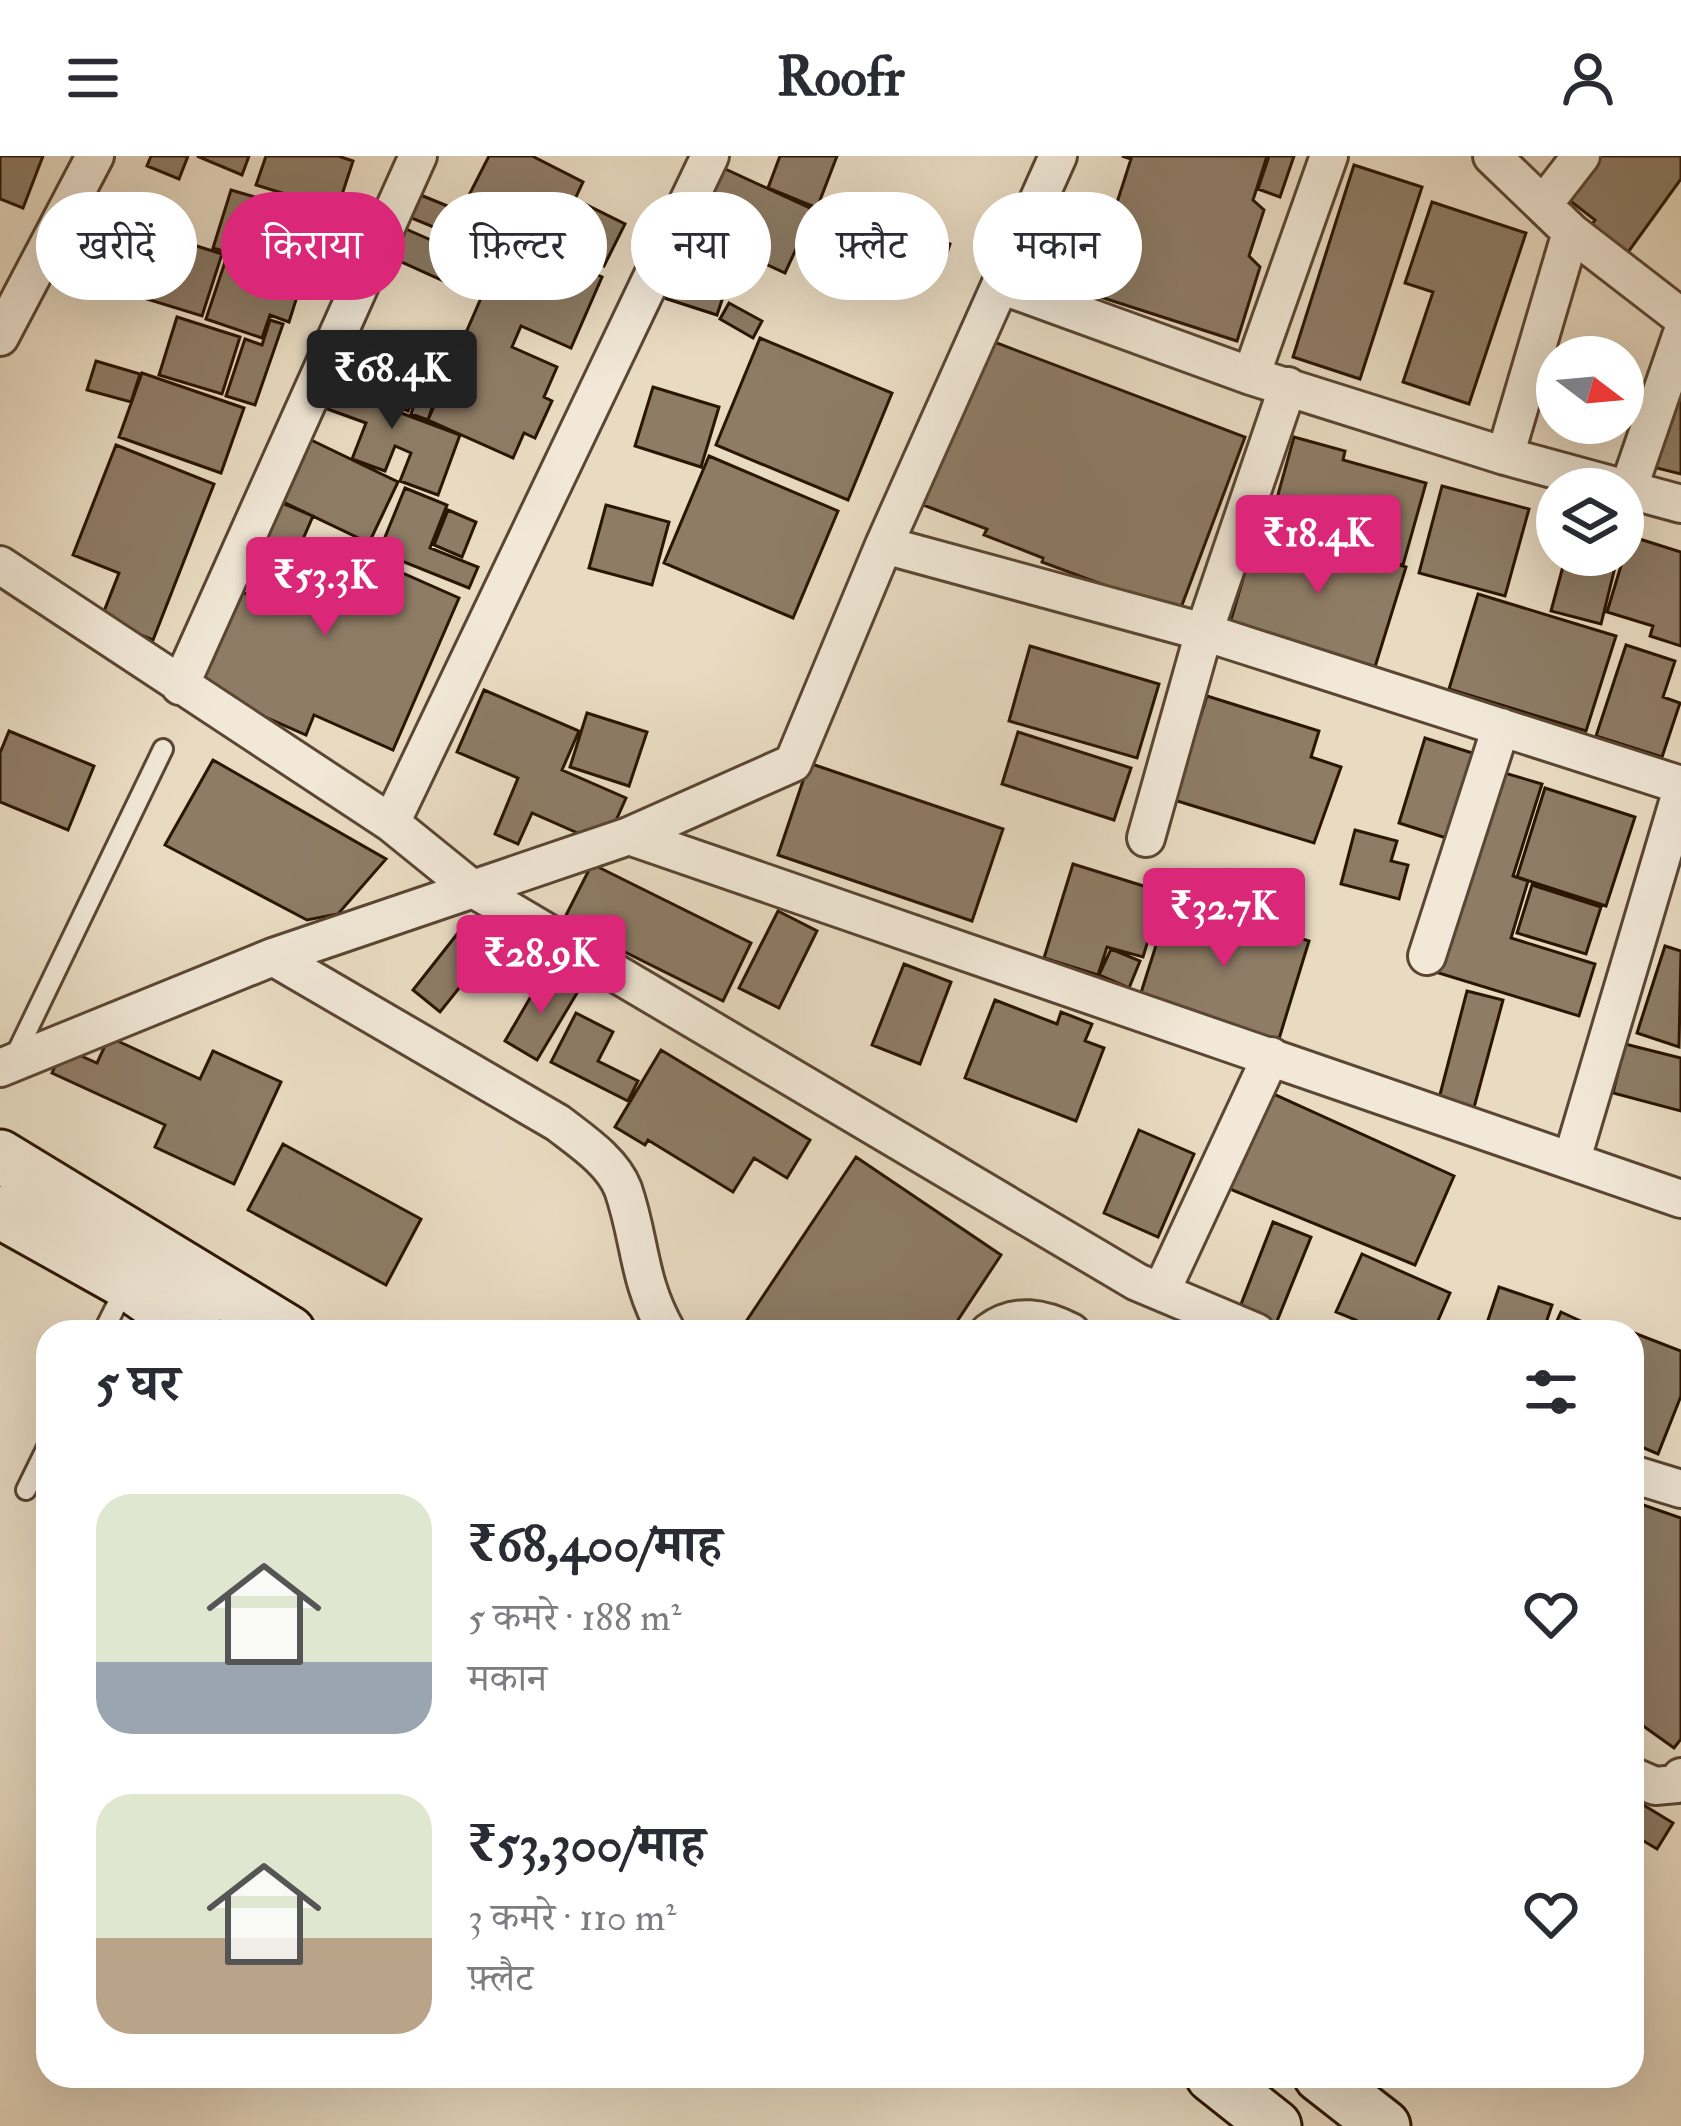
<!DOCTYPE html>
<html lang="hi">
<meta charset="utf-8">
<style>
:root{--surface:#fff;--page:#f2f2f3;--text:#2b2b33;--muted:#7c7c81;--accent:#db2777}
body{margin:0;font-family:"IM FELL Double Pica","Noto Serif Devanagari",serif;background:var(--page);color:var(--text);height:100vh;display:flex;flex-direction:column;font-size:45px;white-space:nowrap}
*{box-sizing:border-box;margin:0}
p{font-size:39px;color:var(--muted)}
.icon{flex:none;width:66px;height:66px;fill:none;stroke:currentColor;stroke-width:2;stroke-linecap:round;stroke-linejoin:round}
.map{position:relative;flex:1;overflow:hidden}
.side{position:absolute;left:36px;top:1164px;width:1608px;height:768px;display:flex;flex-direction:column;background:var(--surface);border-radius:36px;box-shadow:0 12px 48px #0002}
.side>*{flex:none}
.top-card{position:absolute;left:36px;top:36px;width:1611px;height:108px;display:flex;gap:24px}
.needle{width:78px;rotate:106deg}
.fabs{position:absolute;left:1536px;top:180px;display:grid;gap:24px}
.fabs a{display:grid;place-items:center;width:108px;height:108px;border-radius:50%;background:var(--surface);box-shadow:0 12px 48px #0002;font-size:60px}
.price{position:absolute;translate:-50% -102px;padding:0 27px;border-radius:12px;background:var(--accent);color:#fff;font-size:39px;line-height:78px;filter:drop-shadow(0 3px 6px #0008)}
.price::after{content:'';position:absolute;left:50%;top:72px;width:36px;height:27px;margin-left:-18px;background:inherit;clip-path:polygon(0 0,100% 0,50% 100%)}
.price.on{background:#222;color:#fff}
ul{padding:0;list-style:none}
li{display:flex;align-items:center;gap:36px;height:300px;padding:0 60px}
li span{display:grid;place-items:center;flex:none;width:336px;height:240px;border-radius:36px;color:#555}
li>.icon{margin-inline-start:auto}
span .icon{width:144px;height:144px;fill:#fffc;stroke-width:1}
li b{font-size:51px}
h2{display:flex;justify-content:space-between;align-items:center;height:144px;padding:0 60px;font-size:51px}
.chip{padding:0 42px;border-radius:54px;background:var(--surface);box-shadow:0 12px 48px #0002;font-size:42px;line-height:108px}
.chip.on{background:var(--accent);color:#fff}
header{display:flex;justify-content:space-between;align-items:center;height:156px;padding:0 60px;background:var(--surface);font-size:54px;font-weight:800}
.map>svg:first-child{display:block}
.building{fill:#8e7c66;stroke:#2b1503;stroke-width:3}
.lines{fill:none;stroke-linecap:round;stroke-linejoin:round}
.lane-casing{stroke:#5a4633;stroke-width:24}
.street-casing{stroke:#5a4633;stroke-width:42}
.secondary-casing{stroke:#2b1503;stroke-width:57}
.lane{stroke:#f1e8d7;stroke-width:18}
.street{stroke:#f1e8d7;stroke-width:36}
.secondary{stroke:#f1e8d7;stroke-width:51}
</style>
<header><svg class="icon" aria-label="menu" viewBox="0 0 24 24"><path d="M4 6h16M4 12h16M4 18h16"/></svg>Roofr<svg class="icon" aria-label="person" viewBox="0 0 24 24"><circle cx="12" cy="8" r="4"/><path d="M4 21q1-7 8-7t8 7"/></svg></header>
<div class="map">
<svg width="1681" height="1970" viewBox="0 0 1681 1970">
<rect width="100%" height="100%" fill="#e9dbc2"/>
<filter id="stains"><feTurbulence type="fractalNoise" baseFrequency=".00167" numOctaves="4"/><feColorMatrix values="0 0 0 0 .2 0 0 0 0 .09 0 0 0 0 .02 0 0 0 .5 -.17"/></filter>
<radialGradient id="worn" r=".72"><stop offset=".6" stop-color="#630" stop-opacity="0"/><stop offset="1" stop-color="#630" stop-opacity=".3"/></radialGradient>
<path class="building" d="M0 0H43L23 52 0 43Z
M151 0H188L179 23 147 10Z
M197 0H249L242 19Z
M266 0H338L353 5 337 54 256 29Z
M489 0H532L583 26 575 43 625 68 604 110 468 41Z
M780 0H837L817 52 768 32Z
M1122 0H1267L1253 44 1264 54 1249 100 1260 111 1237 185 1088 137 1131 3Z
M1269 0H1294L1280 41 1258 33Z
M1601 0H1681V23L1626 99 1589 72 1595 64 1569 44Z
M1354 9 1422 31 1360 223 1293 201Z
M721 11 814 54 785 117 727 90 734 74 700 58Z
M231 34 323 61 305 120 213 92Z
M137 38 170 48 163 69 131 59Z
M418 38 509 75 499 98 409 61Z
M1432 46 1526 77 1469 248 1403 226 1433 136 1405 127Z
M849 57 950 88 941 115 840 84Z
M118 65 222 98 202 160 98 128Z
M399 70 497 113 511 81 602 121 571 192 521 170 512 191 557 211 544 241 552 245 535 282 524 277 513 302 428 264 481 142 386 99Z
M685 75 722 86 706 132 724 138 717 159 664 142Z
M226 103 301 128 289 166 270 159 262 182 206 163Z
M729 147 762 165 753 182 720 163Z
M177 161 240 181 222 238 159 219Z
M270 164 283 168 255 249 226 240 245 183 262 189Z
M760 182 892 237 848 344 716 289Z
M405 184 451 203 437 235 420 227 408 255 380 243Z
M989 184 1245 281 1179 457 1042 406 1043 402 984 379 987 373 923 349Z
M96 205 140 218 131 246 87 234Z
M339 208 377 222 369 245 460 279 438 339 400 325 411 297 395 290 385 315 352 303 366 267 322 251Z
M142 217 244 252 221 317 119 281Z
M1681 228V318L1649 310Z
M420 231 437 237 428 264 411 258Z
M653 231 719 251 701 311 635 290Z
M1294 281 1345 295 1343 304 1426 327 1403 409 1269 371Z
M307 282 398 326 369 387 277 343Z
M116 289 214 328 153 484 101 463 119 417 73 399Z
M709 300 838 355 793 462 664 407Z
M1442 330 1529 353 1505 440 1419 417Z
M405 332 447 349 430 392 478 411 469 432 379 396Z
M275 344 313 360 300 390 367 419 373 404 459 442 393 594 314 559 306 579 190 528 233 432 264 446 278 416 249 403Z
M606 349 669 366 652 429 589 412Z
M448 354 476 366 462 401 434 389Z
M1258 372 1350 400 1351 394 1406 411 1375 511 1230 467Z
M1630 380 1681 396V490L1650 480 1653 470 1607 456Z
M1566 399H1618L1601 468 1551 455Z
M1478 438 1616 480 1586 575 1449 533Z
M1626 489 1675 505 1663 541 1680 547 1662 601 1596 580Z
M1030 490 1159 528 1137 602 1009 565Z
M484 534 579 575 562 614 626 642 605 689 532 657 518 688 495 678 518 622 457 596Z
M1207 540 1319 575 1311 601 1341 611 1314 687 1174 644Z
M587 557 647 576 629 630 570 611Z
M9 575 94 610 68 674 0 646V597Z
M1018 576 1131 612 1114 664 1002 628Z
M1425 582 1485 601 1459 686 1399 667Z
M213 604 386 703 338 758 307 764 165 689Z
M809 607 1003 673 972 765 778 699Z
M1491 613 1542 628 1513 720 1528 725 1511 782 1595 808 1579 860 1429 814Z
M1545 632 1635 661 1606 750 1517 721Z
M1355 674 1397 685 1391 705 1408 709 1399 743 1341 728Z
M592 708 751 787 723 845 563 765Z
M1073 708 1163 736 1143 801 1107 791 1098 819 1044 802Z
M1532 729 1601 751 1586 798 1517 777Z
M1171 742 1309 785 1278 886 1139 843Z
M778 755 817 775 779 852 739 832Z
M469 763 496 786 440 856 413 834Z
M1665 790 1681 795 1679 891 1637 877Z
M1111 793 1140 805 1129 832 1099 819Z
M904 808 951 826 920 908 872 889Z
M544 818 577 837 537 904 505 885Z
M1467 835 1503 844 1472 959 1437 950Z
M995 844 1057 868 1061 856 1092 868 1085 885 1104 892 1076 965 965 922Z
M576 857 613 876 598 905 638 925 628 945 551 906Z
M109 881 200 923 213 895 281 926 234 1028 155 991 165 969 52 917 63 892 97 907Z
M1625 888 1681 902V955L1613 937Z
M661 894 810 984 787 1022 754 1002 733 1036 648 984 645 989 615 971Z
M1267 935 1454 1020 1415 1109 1225 1031Z
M1139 974 1194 998 1158 1081 1104 1057Z
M283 988 421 1063 386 1129 248 1054Z
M856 1001 1001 1099 950 1176H739Z
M1273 1066 1311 1081 1275 1170 1238 1156Z
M1362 1098 1450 1137 1433 1176H1351L1356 1164 1336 1156Z
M1499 1131 1552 1149 1543 1176H1484Z
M1561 1156 1587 1168 1584 1176H1552Z
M1629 1175 1681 1195V1240L1658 1298 1632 1287V1176Z
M1632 1345 1681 1362V1583L1674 1592 1632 1562Z
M1632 1642 1673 1667 1657 1693 1632 1678Z"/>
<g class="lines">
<g class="lane-casing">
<path id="lane" d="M14 902 163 593
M103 1176 125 1132
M26 1334 48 1289"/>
</g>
<g class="street-casing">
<path id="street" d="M1492 0 1571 76 1681 161
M1543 49 1581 0
M1003 130 1251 220 1505 300 1681 348
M0 181 95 0
M1251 220 1329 0
M1505 300 1571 76
M1629 331 1681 180
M884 389 1204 476 1681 629
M0 409 391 667 470 731 1137 1126 1256 1176
M180 530 418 0
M391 667 710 0
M629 680 1681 1043
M1146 682 1204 476 1288 230
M1427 800 1501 571
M273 801 558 967C581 985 612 1005 623 1033 641 1085 637 1123 667 1176
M0 912 273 801 629 680 793 607 884 389 1058 0
M1572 1003 1681 636
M1161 1136 1271 900
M989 1176C1016 1156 1043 1162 1071 1176
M1632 1318 1681 1333
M1632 1620 1655 1630 1677 1628 1681 1621"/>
</g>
<g class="secondary-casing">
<path id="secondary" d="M0 1000 289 1176
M0 1056 127 1127 197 1176
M1212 1920 1275 1970
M1320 1920 1384 1970"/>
</g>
<use href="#lane" class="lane"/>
<use href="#street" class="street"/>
<use href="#secondary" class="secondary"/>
</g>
<rect width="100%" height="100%" filter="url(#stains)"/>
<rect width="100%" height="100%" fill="url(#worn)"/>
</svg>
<div class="fabs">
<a><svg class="needle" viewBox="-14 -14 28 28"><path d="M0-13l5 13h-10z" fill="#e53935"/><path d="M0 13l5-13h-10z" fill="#7c7c81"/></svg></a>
<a><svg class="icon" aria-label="layers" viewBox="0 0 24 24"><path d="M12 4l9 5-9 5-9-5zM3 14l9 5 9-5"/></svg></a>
</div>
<b class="price on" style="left:392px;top:276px">₹68.4K</b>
<b class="price" style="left:1318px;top:441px">₹18.4K</b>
<b class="price" style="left:325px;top:483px">₹53.3K</b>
<b class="price" style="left:1224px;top:814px">₹32.7K</b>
<b class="price" style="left:541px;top:861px">₹28.9K</b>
<div class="top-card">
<a class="chip">खरीदें</a>
<a class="chip on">किराया</a>
<a class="chip">फ़िल्टर</a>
<a class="chip">नया</a>
<a class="chip">फ़्लैट</a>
<a class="chip">मकान</a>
</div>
<section class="side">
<h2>5 घर<svg class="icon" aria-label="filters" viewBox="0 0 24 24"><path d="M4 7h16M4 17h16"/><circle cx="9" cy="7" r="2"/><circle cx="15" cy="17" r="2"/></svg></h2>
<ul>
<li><span style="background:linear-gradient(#dfe7d0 70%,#9aa5b1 0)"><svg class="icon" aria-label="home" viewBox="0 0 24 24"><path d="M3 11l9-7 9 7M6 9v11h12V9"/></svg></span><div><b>₹68,400/माह</b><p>5 कमरे · 188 m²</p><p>मकान</p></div><svg class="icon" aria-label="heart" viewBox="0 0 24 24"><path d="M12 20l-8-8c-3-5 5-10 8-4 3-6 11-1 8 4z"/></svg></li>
<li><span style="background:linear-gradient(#dfe7d0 60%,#b9a48a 0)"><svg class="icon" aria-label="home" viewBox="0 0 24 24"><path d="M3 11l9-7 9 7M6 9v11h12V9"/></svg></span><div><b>₹53,300/माह</b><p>3 कमरे · 110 m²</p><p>फ़्लैट</p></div><svg class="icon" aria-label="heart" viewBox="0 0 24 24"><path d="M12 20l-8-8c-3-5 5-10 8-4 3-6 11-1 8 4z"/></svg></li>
</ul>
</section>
</div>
